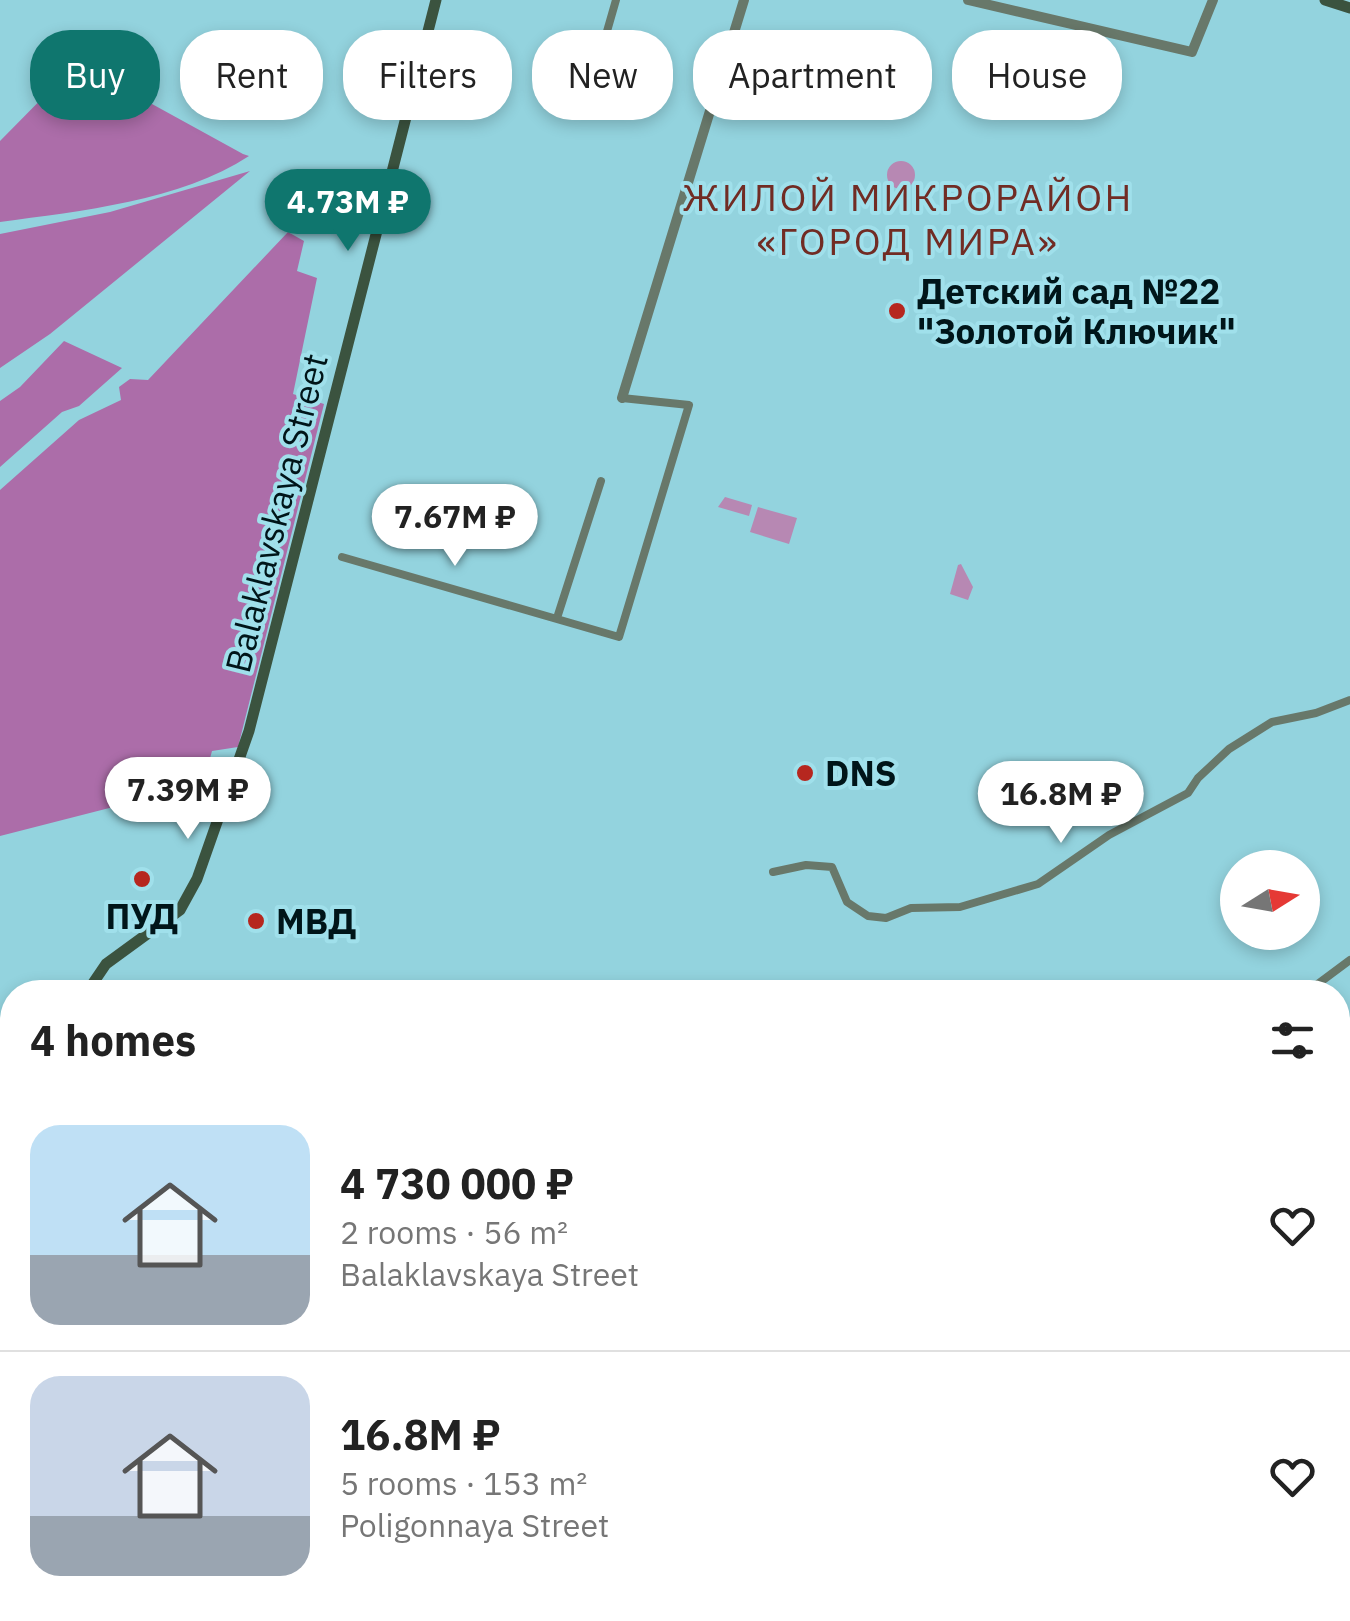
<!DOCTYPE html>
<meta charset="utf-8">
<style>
:root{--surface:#fff;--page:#f2f2f2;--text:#222;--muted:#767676;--line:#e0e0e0;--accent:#0f766e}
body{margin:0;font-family:"IBM Plex Sans",sans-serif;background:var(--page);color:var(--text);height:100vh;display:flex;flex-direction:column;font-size:38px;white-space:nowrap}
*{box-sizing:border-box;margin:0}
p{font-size:32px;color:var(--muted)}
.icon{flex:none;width:55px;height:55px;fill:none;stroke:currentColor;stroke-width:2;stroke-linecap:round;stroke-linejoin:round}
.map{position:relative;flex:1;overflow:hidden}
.drawer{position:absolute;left:0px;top:980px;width:1350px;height:642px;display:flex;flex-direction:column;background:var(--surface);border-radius:40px 40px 0 0;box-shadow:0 5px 15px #0003}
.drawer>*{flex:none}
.banner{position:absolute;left:30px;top:30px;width:1290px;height:90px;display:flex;gap:20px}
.needle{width:65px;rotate:79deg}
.tools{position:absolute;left:1220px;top:850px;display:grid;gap:20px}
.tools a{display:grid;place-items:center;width:100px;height:100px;border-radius:50%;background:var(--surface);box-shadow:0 5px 15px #0003;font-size:50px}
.price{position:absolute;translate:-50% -85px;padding:0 22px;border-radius:35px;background:#fff;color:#222;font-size:32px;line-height:65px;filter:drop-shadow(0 2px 5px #0008)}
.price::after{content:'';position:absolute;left:50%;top:60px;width:30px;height:22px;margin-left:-15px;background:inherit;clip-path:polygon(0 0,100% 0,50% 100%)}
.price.selected{background:var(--accent);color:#fff}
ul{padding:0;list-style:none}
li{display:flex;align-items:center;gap:30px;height:250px;padding:0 30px}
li+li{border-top:2px solid var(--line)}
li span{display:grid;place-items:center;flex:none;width:280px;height:200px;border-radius:30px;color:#555}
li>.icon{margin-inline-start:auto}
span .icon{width:120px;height:120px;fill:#fffc;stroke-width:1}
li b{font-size:42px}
h2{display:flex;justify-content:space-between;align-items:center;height:120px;padding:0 30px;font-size:42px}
.chip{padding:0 35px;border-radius:40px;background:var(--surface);box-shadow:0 5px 15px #0003;font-size:35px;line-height:90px}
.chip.selected{background:var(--accent);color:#fff}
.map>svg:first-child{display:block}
.green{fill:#b788b3}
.forest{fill:#ac6da9}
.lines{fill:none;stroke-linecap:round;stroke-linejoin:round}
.minor{stroke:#68786a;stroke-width:8}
.tertiary{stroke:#68786a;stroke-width:10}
.secondary{stroke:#3b533f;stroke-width:11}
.poi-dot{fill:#b6271f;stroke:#a0e0eb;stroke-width:4}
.labels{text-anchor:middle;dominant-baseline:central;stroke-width:8;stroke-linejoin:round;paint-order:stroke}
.poi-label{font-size:35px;font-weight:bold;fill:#001519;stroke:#a0e0eb;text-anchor:start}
.street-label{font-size:35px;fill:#001519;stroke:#a0e0eb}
.neighbourhood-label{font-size:38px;letter-spacing:2.5px;fill:#712c24;stroke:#a0e0eb}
</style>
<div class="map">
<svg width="1350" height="1621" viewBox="0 0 1350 1621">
<rect width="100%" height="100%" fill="#93d3de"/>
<path class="green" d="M887 175a14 14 0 1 1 28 0a14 14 0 1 1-28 0Z
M725 497 752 505 749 516 718 507Z
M758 507 797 518 789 544 750 532Z
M961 564 973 587 968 600 950 594 958 565Z"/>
<path class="forest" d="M81 65 243 154 249 156C181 201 80 211 0 222V141L69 71Z
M250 171 50 334 0 368V234L110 212Z
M288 232 304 241 297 271 317 278 293 394 324 404 238 747 212 751 203 784 0 836V490L79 420 121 400 119 387 130 379 148 380Z
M64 341 122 368 79 406 62 412 0 467V401L20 387Z"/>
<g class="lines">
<path class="minor" d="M593 80 616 0
M342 557 619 637 689 405 622 398
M557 618 601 481
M773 872 806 865 832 867 847 902 868 916 886 918 911 908 960 907 1038 884 1109 835 1188 793 1198 778 1229 749 1272 722 1316 713 1350 700
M1307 992 1350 960
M1338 1071 1350 1096
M1338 1604 1350 1600
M224 1610 228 1621
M1008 1610 1013 1621
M1266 1621 1312 1610"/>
<path class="tertiary" d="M968 0 1192 52 1213 0
M622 398 744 0
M869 1621 905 1610"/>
<path class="secondary" d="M1325 0 1350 8
M87 992 106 964 180 910 197 879 249 731 436 0
M0 1147 12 1120
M1338 1476 1350 1472
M1074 1621 1085 1610"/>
</g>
<g class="poi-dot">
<circle cx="897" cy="311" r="10"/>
<circle cx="805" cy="773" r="10"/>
<circle cx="142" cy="879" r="10"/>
<circle cx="256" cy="921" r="10"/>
</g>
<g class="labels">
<g class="poi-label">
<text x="917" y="291">Детский сад №22<tspan x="917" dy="40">"Золотой Ключик"</tspan></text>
<text x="825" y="773">DNS</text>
<text x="142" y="916" text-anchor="middle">ПУД</text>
<text x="276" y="921">МВД</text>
</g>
<g class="street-label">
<text transform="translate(276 513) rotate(-76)">Balaklavskaya Street</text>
</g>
<g class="neighbourhood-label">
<text x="908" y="196">ЖИЛОЙ МИКРОРАЙОН<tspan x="908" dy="44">«ГОРОД МИРА»</tspan></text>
</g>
</g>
</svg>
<div class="tools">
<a><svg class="needle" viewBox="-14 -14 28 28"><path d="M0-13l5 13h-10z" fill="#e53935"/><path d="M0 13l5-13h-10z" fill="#767676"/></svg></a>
</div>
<b class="price selected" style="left:348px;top:254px">4.73M ₽</b>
<b class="price" style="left:455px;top:569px">7.67M ₽</b>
<b class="price" style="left:188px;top:842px">7.39M ₽</b>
<b class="price" style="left:1061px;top:846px">16.8M ₽</b>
<div class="banner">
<a class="chip selected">Buy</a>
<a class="chip">Rent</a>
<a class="chip">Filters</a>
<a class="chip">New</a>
<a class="chip">Apartment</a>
<a class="chip">House</a>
</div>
<section class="drawer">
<h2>4 homes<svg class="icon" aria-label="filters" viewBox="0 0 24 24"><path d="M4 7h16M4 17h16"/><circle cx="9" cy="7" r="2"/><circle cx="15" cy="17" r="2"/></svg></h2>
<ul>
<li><span style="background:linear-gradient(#bfe0f5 65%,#9aa5b1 0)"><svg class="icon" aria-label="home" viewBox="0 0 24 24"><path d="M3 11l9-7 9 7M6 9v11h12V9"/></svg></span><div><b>4 730 000 ₽</b><p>2 rooms · 56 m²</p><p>Balaklavskaya Street</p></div><svg class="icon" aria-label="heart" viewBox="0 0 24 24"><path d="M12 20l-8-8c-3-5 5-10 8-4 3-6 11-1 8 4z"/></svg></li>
<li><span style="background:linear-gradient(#c9d6e8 70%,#9aa5b1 0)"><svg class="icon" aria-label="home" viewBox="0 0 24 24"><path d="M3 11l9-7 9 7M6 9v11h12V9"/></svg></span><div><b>16.8M ₽</b><p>5 rooms · 153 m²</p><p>Poligonnaya Street</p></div><svg class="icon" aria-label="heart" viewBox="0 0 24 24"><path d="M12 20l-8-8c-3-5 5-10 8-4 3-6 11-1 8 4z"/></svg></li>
</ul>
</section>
</div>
